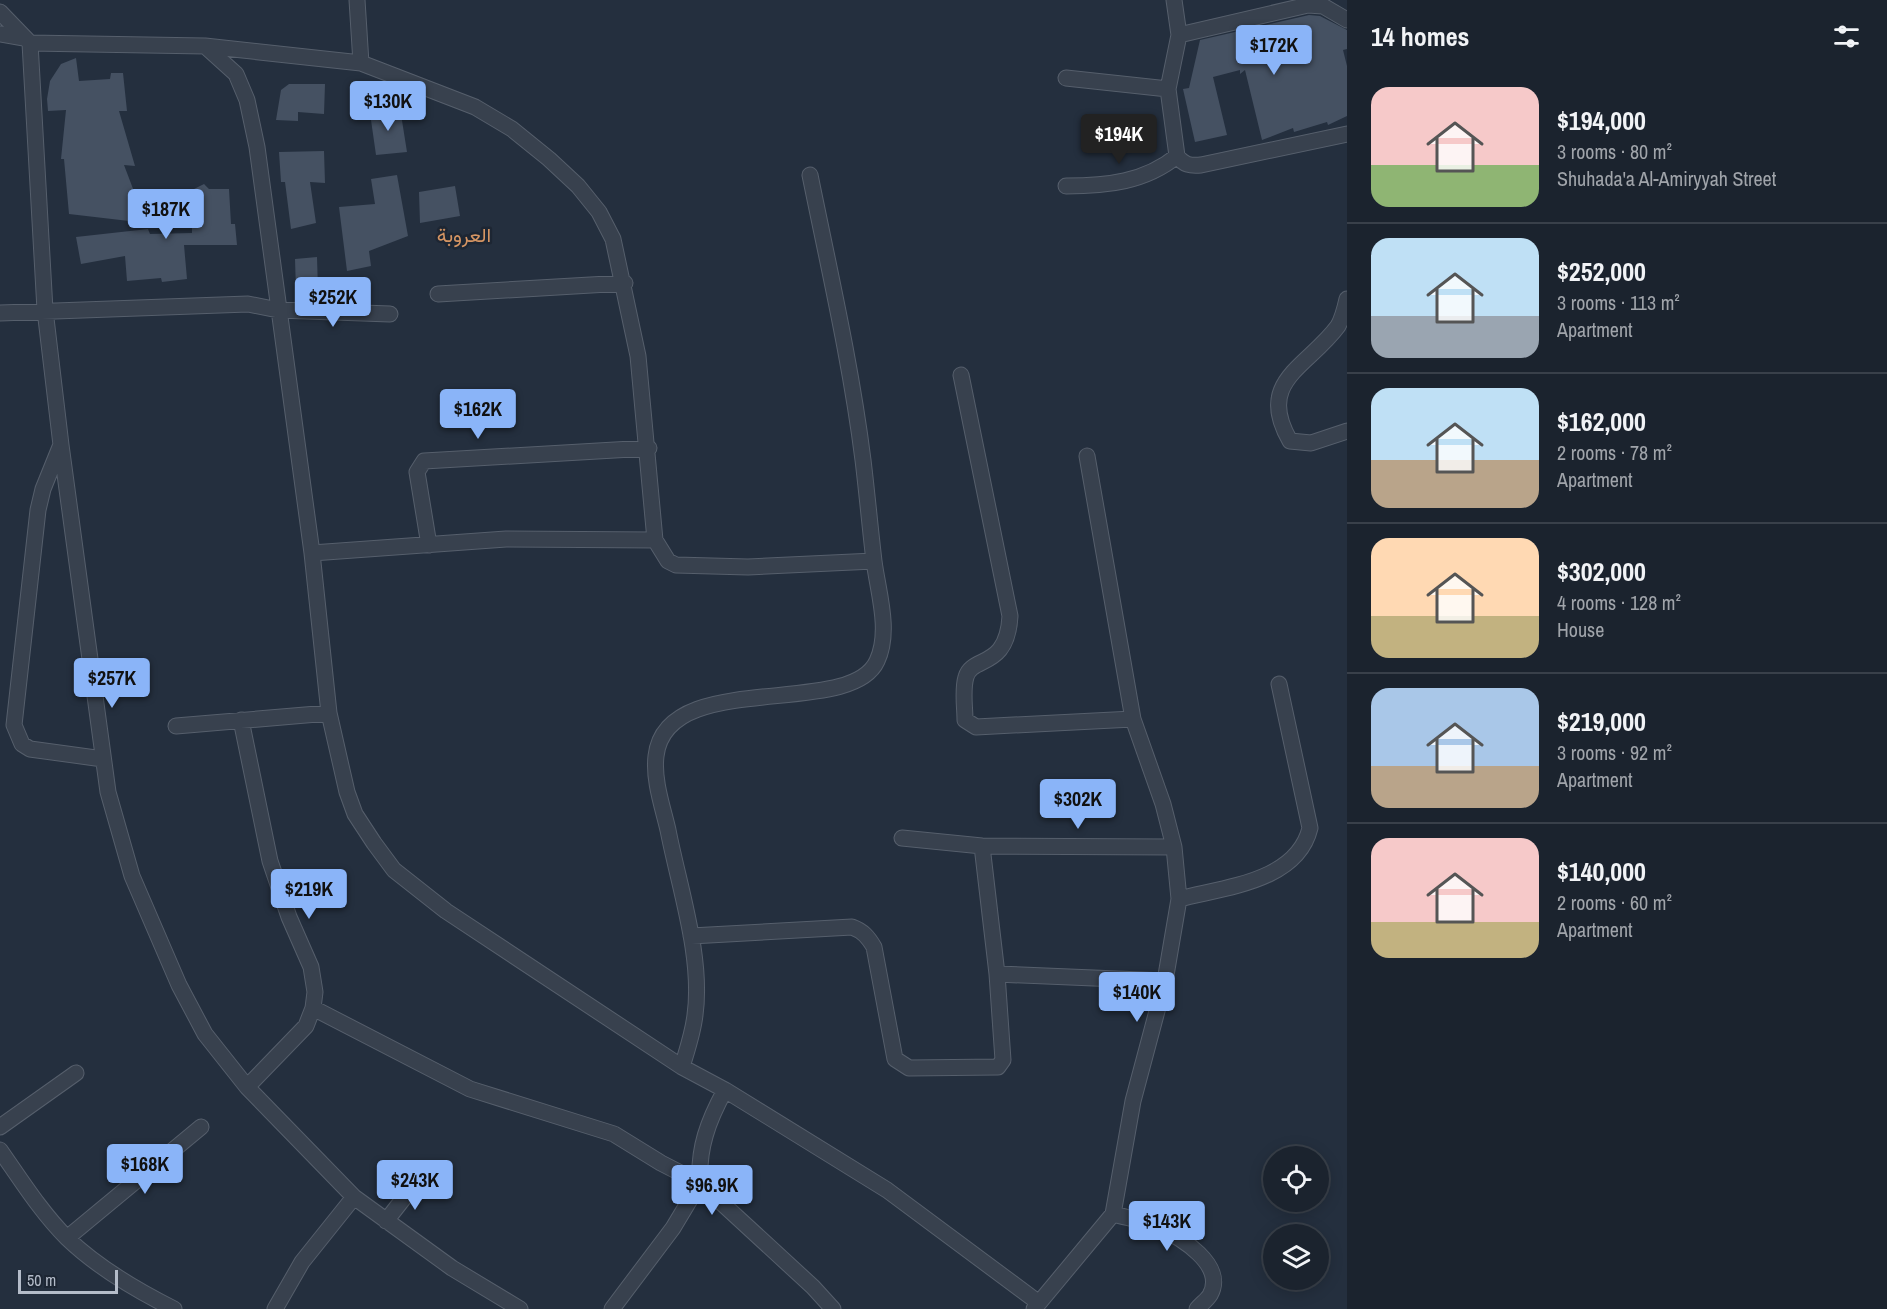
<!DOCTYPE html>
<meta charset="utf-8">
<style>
:root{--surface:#1b232e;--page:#242b36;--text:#f1f3f6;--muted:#a0a4aa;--line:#39404a;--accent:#8ab4f8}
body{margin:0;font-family:"Archivo Narrow",Vazirmatn,sans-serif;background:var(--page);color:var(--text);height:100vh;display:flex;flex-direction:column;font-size:22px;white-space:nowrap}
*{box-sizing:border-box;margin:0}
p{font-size:20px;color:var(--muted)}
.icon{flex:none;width:33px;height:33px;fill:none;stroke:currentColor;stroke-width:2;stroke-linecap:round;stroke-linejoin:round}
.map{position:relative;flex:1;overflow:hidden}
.details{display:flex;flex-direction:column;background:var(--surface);width:540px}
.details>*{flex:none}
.tools{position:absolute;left:1263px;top:1146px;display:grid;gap:12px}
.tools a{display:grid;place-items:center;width:66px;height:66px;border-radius:50%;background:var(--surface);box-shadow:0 3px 15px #0003,0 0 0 2px var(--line);font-size:30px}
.scale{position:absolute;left:18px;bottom:15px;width:100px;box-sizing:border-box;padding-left:6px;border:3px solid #b4bcc9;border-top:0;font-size:16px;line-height:21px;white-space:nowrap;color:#b4bcc9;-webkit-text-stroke:4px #1d2633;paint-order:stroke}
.price{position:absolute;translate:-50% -51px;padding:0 14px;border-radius:6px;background:var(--accent);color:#111;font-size:20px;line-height:39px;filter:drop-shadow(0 2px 3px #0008)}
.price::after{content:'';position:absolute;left:50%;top:36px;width:18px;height:14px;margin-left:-9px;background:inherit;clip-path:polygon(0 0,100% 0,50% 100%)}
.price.selected{background:#222;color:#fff}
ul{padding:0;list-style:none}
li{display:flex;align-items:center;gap:18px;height:150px;padding:0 24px}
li+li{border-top:2px solid var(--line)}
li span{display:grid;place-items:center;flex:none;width:168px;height:120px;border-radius:18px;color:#555}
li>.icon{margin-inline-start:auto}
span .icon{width:72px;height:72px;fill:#fffc;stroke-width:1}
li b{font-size:26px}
h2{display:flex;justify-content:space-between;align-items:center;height:72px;padding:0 24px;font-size:26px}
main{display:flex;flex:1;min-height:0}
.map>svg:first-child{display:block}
.building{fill:#455162}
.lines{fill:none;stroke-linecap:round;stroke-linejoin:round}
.minor-casing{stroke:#565f6c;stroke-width:17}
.minor{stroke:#38414e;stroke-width:15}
.labels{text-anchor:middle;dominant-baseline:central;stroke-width:5;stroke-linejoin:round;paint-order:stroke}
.neighbourhood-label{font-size:20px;fill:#d59563;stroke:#1d2633}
</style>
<main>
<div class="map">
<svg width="1347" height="1309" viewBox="0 0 1347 1309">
<rect width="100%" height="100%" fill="#242f3e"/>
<path class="building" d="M1309 15 1320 16 1347 30V49L1343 50 1347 66V116L1328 125 1327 122 1294 132 1293 128 1262 140 1245 70 1240 74V70L1213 77 1227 135 1195 142 1183 89 1189 88 1200 40Z
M76 58 79 81 110 79 111 73H123L127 111H119L135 166 124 165 146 223 69 214 64 159H61L66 110 48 111 47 99 50 81 61 64Z
M289 84H325L324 114 298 112V121L276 120 281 90Z
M400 108 407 152 376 155 370 113Z
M324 151 325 183 310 182 316 223 291 229 285 182H281L279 152Z
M397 175 408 236 369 251 371 266 347 271 339 207 375 204 371 179Z
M204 184 209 189H229L231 224H235L237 245H184L187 279 162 282 161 278 127 281 125 256 81 264 76 237 148 229 150 234 192 233V216L186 211 194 203 186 193Z
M455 186 460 216 420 223 419 192Z
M317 257 318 290 296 291 295 259Z"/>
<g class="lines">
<g class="minor-casing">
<path id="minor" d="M357 0 361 63
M1174 0 1179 35 1168 89 1177 156C1184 165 1190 166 1201 165L1347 134
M0 12 30 43 205 46 361 63 475 107 512 129 549 159 578 186 599 212 613 239 638 356 655 540
M0 34 24 38
M1179 35 1308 5 1323 6 1347 20
M30 43 45 310 61 445 108 792 132 876 179 985 205 1034 247 1087 354 1197 452 1268 520 1309
M205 46 236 74 247 100 257 147 312 553 329 713 347 792 355 814 374 843 394 870 446 911 682 1067 725 1090 887 1190 1039 1303
M1066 78 1168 89
M1066 186C1107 186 1145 182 1177 156
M438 294 625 283
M1347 299C1345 308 1342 319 1338 326 1308 367 1255 381 1290 441L1311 443 1347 431
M0 313 248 304 278 310 390 314
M961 375 1010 616C1007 670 972 655 966 677 962 690 965 707 965 720L976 727 1133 719
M60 447 43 489 38 510 14 725 22 744 30 749 103 759
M429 545 417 472 424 461 649 448
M312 553 506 539 655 540 668 561 676 565 748 567 874 561
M241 720 270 861 289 917 311 967 315 992 313 1008 306 1026 247 1087
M176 726 329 713
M902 838 982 846 1174 847
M1179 899C1224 887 1297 882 1310 828L1279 684
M691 936 852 927C863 931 868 937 874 947L895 1059 909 1068 998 1067 1003 1060 997 974 982 846
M997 974 1165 981
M313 1008 470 1089 614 1134 661 1163 700 1183 673 1228 612 1309
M682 1067C687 1050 693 1033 695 1015 703 957 679 887 668 830 663 808 653 780 656 756 666 667 850 720 877 661 891 631 878 592 874 561 870 527 867 493 863 460 851 364 829 269 810 175
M725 1090C708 1121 698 1148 700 1183L813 1287 833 1309
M0 1127 76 1073
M0 1150C21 1180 41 1212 67 1238 98 1268 136 1290 174 1309
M1113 1214C1127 1218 1144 1220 1158 1227 1180 1237 1227 1265 1210 1295 1207 1300 1201 1304 1197 1309
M386 1221 418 1180
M67 1238 201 1127
M275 1309 302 1262 354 1197
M1034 1309 1113 1214 1133 1101 1165 981 1179 899 1174 847 1163 804 1133 719 1087 456"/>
</g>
<use href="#minor" class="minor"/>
</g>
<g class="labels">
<g class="neighbourhood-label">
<text x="464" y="234">العروبة</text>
</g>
</g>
</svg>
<div class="tools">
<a><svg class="icon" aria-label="locate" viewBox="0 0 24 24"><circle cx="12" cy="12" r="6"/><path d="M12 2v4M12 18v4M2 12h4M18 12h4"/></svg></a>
<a><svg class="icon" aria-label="layers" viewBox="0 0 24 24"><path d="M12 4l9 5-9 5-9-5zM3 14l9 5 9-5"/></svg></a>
</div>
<div class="scale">50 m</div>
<b class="price" style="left:1274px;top:76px">$172K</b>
<b class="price" style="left:388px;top:132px">$130K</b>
<b class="price selected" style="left:1119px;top:165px">$194K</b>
<b class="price" style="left:166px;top:240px">$187K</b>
<b class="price" style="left:333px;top:328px">$252K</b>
<b class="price" style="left:478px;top:440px">$162K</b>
<b class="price" style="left:112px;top:709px">$257K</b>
<b class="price" style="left:1078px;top:830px">$302K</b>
<b class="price" style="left:309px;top:920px">$219K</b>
<b class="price" style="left:1137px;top:1023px">$140K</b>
<b class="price" style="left:145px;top:1195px">$168K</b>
<b class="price" style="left:415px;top:1211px">$243K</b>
<b class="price" style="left:712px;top:1216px">$96.9K</b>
<b class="price" style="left:1167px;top:1252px">$143K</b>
</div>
<section class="details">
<h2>14 homes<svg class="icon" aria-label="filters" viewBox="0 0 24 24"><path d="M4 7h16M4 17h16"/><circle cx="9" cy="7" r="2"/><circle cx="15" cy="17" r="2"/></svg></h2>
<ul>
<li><span style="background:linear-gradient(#f6c9c9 65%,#8fb573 0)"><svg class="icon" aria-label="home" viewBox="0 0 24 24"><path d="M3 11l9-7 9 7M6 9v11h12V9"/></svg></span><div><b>$194,000</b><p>3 rooms · 80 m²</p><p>Shuhada'a Al-Amiryyah Street</p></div></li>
<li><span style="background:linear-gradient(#bfe0f5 65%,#9aa5b1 0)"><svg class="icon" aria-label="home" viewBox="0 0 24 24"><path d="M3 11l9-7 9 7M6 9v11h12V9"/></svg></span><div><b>$252,000</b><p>3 rooms · 113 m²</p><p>Apartment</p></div></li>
<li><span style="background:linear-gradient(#bfe0f5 60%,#b9a48a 0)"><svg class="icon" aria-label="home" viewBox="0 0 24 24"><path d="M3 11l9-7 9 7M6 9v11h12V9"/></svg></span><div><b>$162,000</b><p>2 rooms · 78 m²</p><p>Apartment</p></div></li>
<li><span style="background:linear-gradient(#ffd9b3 65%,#c2b280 0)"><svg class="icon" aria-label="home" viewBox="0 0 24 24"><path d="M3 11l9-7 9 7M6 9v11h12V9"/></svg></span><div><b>$302,000</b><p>4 rooms · 128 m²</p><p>House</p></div></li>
<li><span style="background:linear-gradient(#a9c7e8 65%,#b9a48a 0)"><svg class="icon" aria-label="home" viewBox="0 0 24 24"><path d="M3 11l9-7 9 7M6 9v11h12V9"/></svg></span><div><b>$219,000</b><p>3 rooms · 92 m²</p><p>Apartment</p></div></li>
<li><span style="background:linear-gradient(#f6c9c9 70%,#c2b280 0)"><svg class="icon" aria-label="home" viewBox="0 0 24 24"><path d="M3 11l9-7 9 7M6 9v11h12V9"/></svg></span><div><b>$140,000</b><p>2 rooms · 60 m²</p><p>Apartment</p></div></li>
</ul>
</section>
</main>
